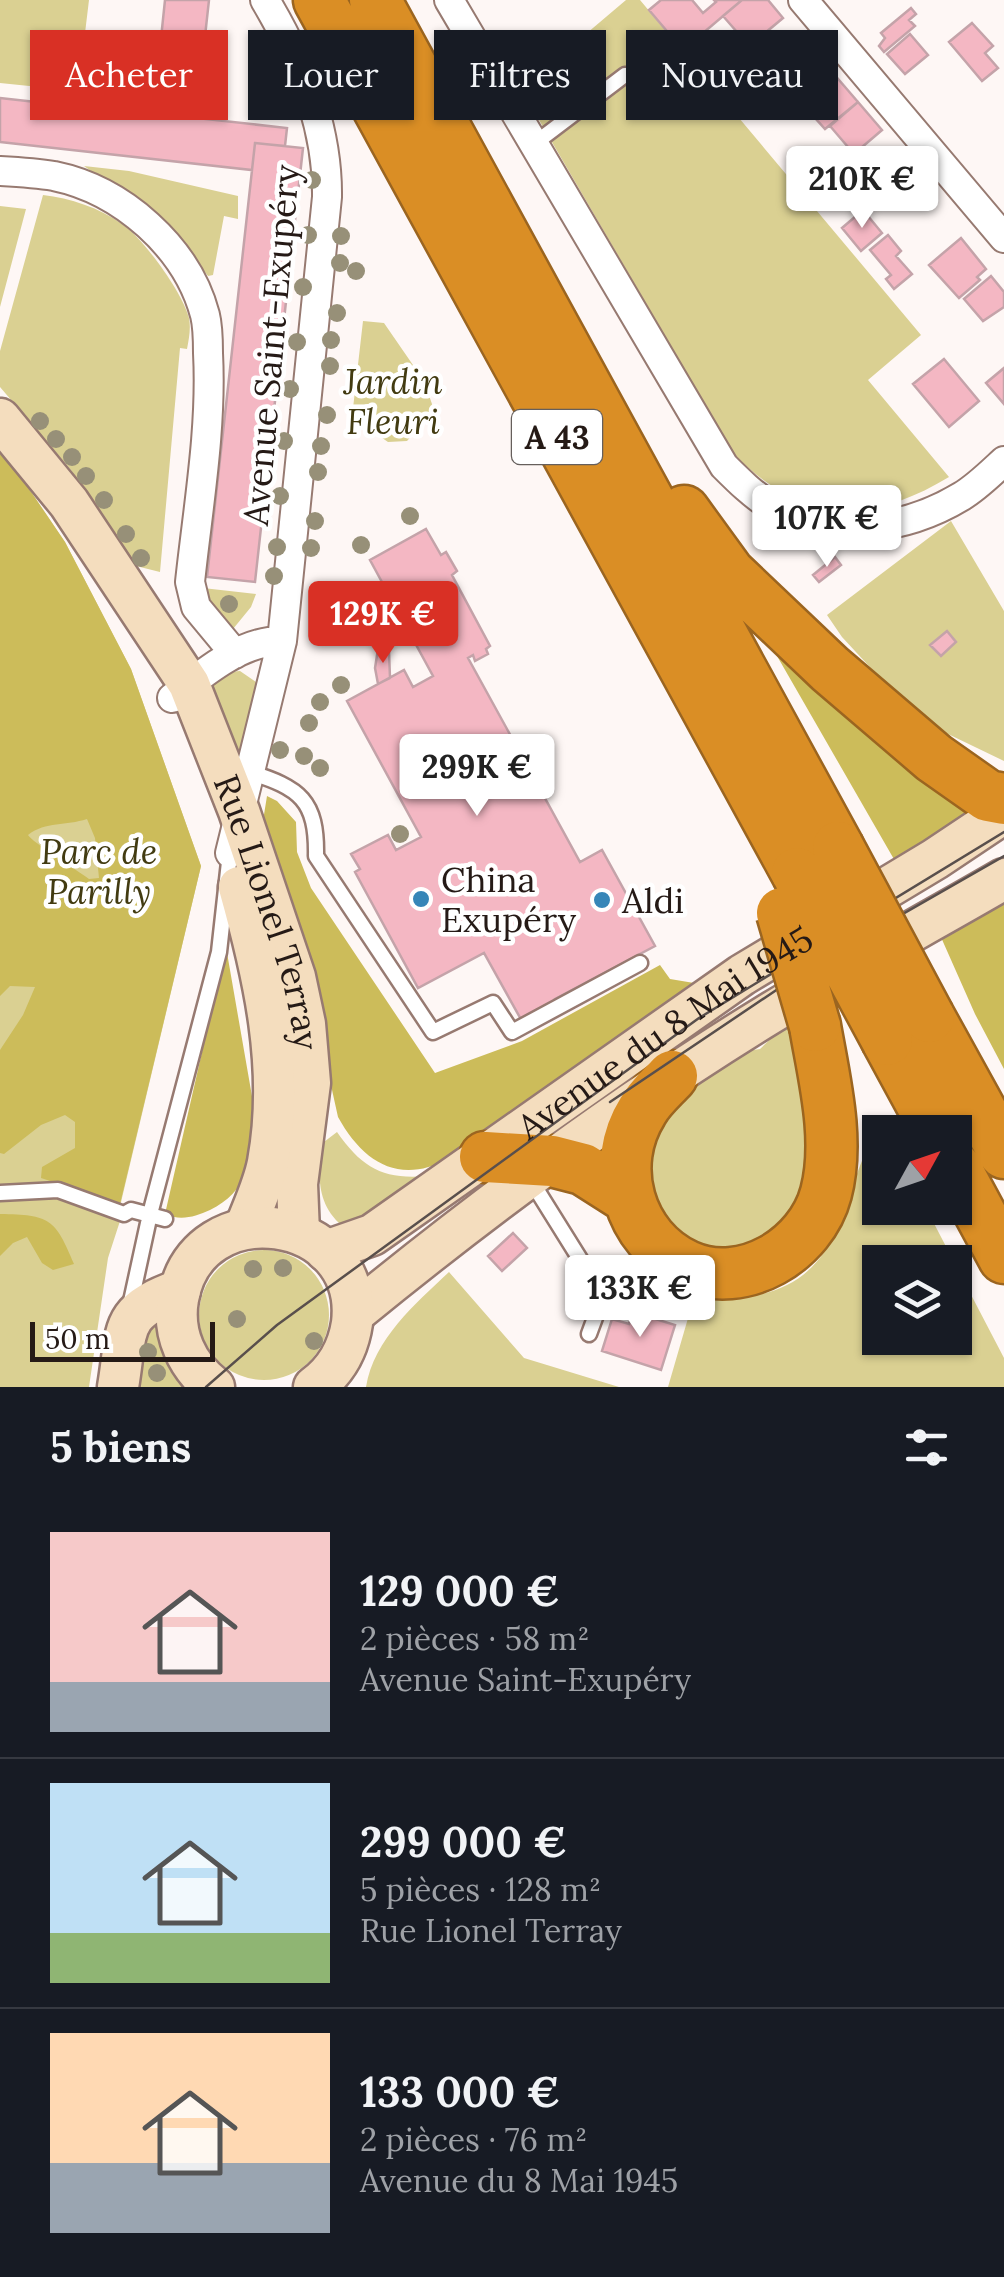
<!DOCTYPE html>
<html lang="fr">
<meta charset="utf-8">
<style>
:root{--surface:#171b24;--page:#242831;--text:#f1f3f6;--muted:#9ea1a6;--line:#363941;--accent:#d93025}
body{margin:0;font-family:Lora,serif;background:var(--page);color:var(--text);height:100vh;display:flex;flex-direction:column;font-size:38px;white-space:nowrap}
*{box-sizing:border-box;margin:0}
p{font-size:32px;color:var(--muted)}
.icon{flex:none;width:55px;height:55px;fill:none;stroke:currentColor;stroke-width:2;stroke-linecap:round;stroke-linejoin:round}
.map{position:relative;height:1387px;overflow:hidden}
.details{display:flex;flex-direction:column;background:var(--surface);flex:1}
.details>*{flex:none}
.guide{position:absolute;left:30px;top:30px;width:945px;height:90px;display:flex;gap:20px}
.needle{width:65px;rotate:50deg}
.tools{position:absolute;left:862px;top:1115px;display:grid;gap:20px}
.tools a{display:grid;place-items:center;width:110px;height:110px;border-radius:0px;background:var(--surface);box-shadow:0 2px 8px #0004;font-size:50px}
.scale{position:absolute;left:30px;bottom:25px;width:185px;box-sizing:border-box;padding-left:10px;border:5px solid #251a16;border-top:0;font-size:28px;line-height:35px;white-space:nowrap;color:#251a16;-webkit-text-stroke:8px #fff;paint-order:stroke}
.price{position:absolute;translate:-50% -85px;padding:0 22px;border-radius:10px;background:#fff;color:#222;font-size:32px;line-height:65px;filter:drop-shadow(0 2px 5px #0008)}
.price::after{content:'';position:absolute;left:50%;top:60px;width:30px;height:22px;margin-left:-15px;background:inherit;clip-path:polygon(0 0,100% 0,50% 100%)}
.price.on{background:var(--accent);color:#fff}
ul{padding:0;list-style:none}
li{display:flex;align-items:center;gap:30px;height:250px;padding:0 50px}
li+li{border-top:2px solid var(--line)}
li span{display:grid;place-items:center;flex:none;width:280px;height:200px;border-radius:0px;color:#555}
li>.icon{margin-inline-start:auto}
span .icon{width:120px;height:120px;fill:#fffc;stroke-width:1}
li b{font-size:42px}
h2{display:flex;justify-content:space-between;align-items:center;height:120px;padding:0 50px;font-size:42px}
.tag{padding:0 35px;border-radius:0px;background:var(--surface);box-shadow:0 2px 8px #0004;font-size:35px;line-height:90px}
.tag.on{background:var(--accent);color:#fff}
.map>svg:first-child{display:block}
.green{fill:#dad092}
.forest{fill:#ccbc5a;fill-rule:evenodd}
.building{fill:#f4b7c3;stroke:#c4a3a9;stroke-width:2.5}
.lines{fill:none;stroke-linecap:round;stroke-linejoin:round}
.service-casing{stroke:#977a71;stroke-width:19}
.minor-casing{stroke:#977a71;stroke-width:32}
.secondary-casing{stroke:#977a71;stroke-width:45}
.motorway-casing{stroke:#9b6520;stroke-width:55}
.service{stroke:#fff;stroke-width:14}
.minor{stroke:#fff;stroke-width:28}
.secondary{stroke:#f4ddbe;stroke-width:40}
.motorway{stroke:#da8e25;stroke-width:50}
.tram{stroke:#594f4c;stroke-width:2.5}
.motorway-bridge-casing{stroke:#9b6520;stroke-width:55;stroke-linecap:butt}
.motorway-bridge{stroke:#da8e25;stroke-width:50}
.tree{fill:#979078}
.poi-dot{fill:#3786b8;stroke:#fff;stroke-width:4}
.labels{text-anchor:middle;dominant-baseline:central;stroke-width:9;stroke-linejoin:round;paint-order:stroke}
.shield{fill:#fff;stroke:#665f5c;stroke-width:2.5}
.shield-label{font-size:32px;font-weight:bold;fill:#251a16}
.street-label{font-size:35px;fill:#251a16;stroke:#fff}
.park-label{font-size:35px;font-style:italic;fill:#423b11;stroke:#fff}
.poi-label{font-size:35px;fill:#251a16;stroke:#fff;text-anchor:start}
</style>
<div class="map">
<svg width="1004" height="1387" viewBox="0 0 1004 1387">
<rect width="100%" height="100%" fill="#fef7f5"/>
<path class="green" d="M0 0H89L78 91 0 83Z
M626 0H640L921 335 868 380 949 477C868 526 800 523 733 453L521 89Z
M84 166 129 171 238 196V219L224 216 213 275 208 276 172 230Z
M43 195C70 198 100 208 122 224 143 238 183 293 189 318 191 328 189 339 187 349L180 348 160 572 136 566 70 469 0 387V351Z
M0 206 26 209 0 307Z
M363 321 384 323 424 381 432 404 430 415 407 441 388 442 352 417Z
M0 454 23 480 65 542 131 669 201 866 117 1219 120 1221 108 1258 89 1387H0Z
M951 521 1004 611V761L919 720 842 637 827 615Z
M203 588 256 594 251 607 233 629 212 612Z
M240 671 256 682 257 705 241 750H229L204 698C213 685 223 672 240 671Z
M788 1022 796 1032 809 1146 804 1184 793 1213 770 1236 738 1251H711L681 1238 658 1217 646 1146 654 1127 699 1080 747 1051 760 1049Z
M337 1132C362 1168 384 1180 427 1176L350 1223H339C316 1201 319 1174 320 1145Z
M871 1142H880V1208H926L954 1262H880V1338H955V1264L1004 1358V1387H668L693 1301C761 1299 811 1294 840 1222 851 1195 857 1167 871 1142Z
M199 1315a65 65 0 1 1 130 0a65 65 0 1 1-130 0Z
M449 1272 524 1358 619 1387H366C374 1339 415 1304 449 1272Z
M156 1314 162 1352 185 1387H128L132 1348Z"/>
<path class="forest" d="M0 454 23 480 65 542 131 669 201 866 120 1204 41 1178 42 1167 75 1148V1122L65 1115 41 1125 4 1154 0 1153V1050L23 1015 35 987 10 986 0 996ZM87 819 95 838 99 878 89 879C77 870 32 842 28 835 46 821 66 826 87 819Z
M779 643C833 707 890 761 960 807L969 806 970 816 895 861 773 649Z
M267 796 277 801 296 822 297 852 311 888 435 1073 522 1041 660 965 670 979 694 983 450 1158C399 1186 363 1162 338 1117L290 900 262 827Z
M1004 900V1069L975 1014 940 935Z
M226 947 253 1102C255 1147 255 1188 210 1210 195 1217 180 1221 165 1214Z
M0 1214C50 1215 55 1218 74 1264L53 1270 42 1263 27 1237 13 1243 0 1256Z"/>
<path class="building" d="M165 0H209L196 118 287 128 285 146 255 143 252 170 0 142V98L153 115Z
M661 0H692L703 13 716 2 714 0H742L683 50 649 10Z
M742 0H768L783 18 759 38 754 32 744 40 723 16Z
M911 8 916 14 909 20 915 26 884 52 879 46 885 38 881 33Z
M972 23 993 46 985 53 998 68 982 81 949 42Z
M910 34 928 55 905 74 887 54Z
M701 35 709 44 691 59 683 50Z
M803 38 833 73 806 95 776 61Z
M733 71 746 87 728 103 715 87Z
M833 73 858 102 825 129 816 119 826 110 811 91Z
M858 102 882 130 854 154 830 126Z
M255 143 303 148 255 582 207 577Z
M863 210 882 233 861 251 842 228Z
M888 235 901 251 896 256 912 274 894 289 886 279 891 275 870 250Z
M961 238 986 269 977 277 980 280 959 298 929 265Z
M991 276 1004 292V307L983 321 964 299Z
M944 359 979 401 949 427 913 384Z
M1004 368V404L986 383Z
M426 529 441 555 446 552 457 571 452 575 490 646 486 649 488 654 475 661 473 655 468 658 580 862 602 850 655 946 555 999 557 1004 523 1023 484 953 418 988 355 872 360 869 351 854 388 835 396 850 421 837 347 701 404 670 413 687 433 676 370 560Z
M835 557 841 565 819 582 813 575Z
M947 631 956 642 941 656 930 645Z
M378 649 389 651 390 678 378 684 375 668Z
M513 1233 527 1248 502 1271 488 1256Z
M633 1312 675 1325 661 1370 602 1351 612 1319 629 1324Z"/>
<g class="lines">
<g class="service-casing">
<path id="service" d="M534 144 625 75
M249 772C300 788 317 800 316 856L433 1032 493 1003 512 1032 640 963
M530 1179 603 1296 589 1334
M0 1193 58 1190 124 1214 131 1210 165 1219
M130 1306 150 1214 219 952 230 853"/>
</g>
<g class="minor-casing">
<path id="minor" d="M449 0 724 466C738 480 753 495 771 506 829 542 906 530 962 496 977 487 991 473 1004 461
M803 0 1004 238
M0 171C18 172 36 173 54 176 122 190 187 247 205 315 208 327 208 341 208 353 212 429 198 507 190 582L196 607 235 654
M172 698C202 674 242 640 282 641
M230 853 282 641 327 197C328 127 301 60 265 0"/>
</g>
<g class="secondary-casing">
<g id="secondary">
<path id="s1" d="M0 419 69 503 189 684 239 811 295 977 305 1024 310 1083 297 1184 299 1233"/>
<path d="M239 887C264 976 285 1069 268 1162 264 1184 253 1207 245 1228"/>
<path id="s2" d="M326 1251 372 1235 742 975 935 859 1004 813"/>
<path d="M353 1314C484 1207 621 1105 766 1016 844 968 925 925 1004 879"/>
<path d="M118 1387C128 1329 117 1312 180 1290"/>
<path d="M214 1387C187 1366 172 1334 178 1299 197 1189 365 1213 352 1323 348 1350 336 1371 314 1387"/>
</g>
</g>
<g class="motorway-casing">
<path id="motorway" d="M319 0 797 873
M375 0 838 847
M684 511 729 573 830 669 934 758 988 796 1004 799
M929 1017 1004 1153
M887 1040 937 1132
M672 1076C662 1087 649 1098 642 1111 608 1165 628 1239 687 1266 743 1291 811 1250 826 1193 840 1140 824 1078 815 1026
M485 1157 552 1161 583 1169 627 1197
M955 1167 1004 1258"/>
</g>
<use href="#service" class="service"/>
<use href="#minor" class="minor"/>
<use href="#secondary" class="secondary"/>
<use href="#motorway" class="motorway"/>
<path class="tram" d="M610 1102 812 966 1004 856
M206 1387 277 1325 699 1018 1004 832"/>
<g class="motorway-bridge-casing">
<path id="motorway-bridge" d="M838 847 929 1017
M797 873 887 1040
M782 913 815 1026"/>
</g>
<use href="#motorway-bridge" class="motorway-bridge"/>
</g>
<g class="tree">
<circle cx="312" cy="180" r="9"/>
<circle cx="308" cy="235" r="9"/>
<circle cx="341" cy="236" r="9"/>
<circle cx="340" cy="263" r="9"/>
<circle cx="356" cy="271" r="9"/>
<circle cx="303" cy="287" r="9"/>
<circle cx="337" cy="313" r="9"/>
<circle cx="331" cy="340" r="9"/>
<circle cx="297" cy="342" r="9"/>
<circle cx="330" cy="366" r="9"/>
<circle cx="290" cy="389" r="9"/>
<circle cx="327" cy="415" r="9"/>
<circle cx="40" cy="421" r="9"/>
<circle cx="56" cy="439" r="9"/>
<circle cx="284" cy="441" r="9"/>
<circle cx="321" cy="446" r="9"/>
<circle cx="72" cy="457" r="9"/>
<circle cx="318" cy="472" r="9"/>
<circle cx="86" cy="476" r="9"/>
<circle cx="280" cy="496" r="9"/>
<circle cx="104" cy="500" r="9"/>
<circle cx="410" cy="516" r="9"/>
<circle cx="315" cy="521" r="9"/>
<circle cx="126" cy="534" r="9"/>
<circle cx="361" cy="545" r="9"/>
<circle cx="277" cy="547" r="9"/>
<circle cx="311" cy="548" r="9"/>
<circle cx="141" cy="558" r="9"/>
<circle cx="274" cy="576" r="9"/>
<circle cx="229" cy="604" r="9"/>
<circle cx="341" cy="685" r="9"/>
<circle cx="320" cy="702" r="9"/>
<circle cx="309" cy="723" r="9"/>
<circle cx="280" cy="750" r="9"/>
<circle cx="304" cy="756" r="9"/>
<circle cx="320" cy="768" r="9"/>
<circle cx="400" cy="834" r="9"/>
<circle cx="283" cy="1268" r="9"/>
<circle cx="253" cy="1269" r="9"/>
<circle cx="237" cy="1319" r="9"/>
<circle cx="314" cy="1341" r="9"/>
<circle cx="148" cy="1352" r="9"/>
<circle cx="157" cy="1373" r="9"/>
</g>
<g class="poi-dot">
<circle cx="421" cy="899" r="10"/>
<circle cx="602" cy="900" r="10"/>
</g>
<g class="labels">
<rect class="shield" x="512" y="410" width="90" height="54" rx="8"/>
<g class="shield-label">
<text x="557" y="437">A 43</text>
</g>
<g class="street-label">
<text transform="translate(271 345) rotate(-85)">Avenue Saint-Exupéry</text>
<text stroke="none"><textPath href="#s1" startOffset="568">Rue Lionel Terray</textPath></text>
<text stroke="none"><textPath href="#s2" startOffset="405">Avenue du 8 Mai 1945</textPath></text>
</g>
<g class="park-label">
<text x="393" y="381">Jardin<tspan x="393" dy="40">Fleuri</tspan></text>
<text x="99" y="851">Parc de<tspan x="99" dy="40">Parilly</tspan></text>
</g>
<g class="poi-label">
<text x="441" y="879">China<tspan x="441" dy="40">Exupéry</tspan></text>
<text x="622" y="900">Aldi</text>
</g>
</g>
</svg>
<div class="tools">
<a><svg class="needle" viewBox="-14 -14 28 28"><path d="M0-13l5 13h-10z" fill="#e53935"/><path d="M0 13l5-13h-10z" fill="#9ea1a6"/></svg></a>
<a><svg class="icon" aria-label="layers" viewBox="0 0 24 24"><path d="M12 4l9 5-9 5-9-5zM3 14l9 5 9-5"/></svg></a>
</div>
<div class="scale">50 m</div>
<b class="price" style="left:862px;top:231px">210K €</b>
<b class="price" style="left:827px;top:570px">107K €</b>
<b class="price on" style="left:383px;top:666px">129K €</b>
<b class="price" style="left:477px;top:819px">299K €</b>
<b class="price" style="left:640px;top:1340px">133K €</b>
<div class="guide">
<a class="tag on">Acheter</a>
<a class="tag">Louer</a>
<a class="tag">Filtres</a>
<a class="tag">Nouveau</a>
</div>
</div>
<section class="details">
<h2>5 biens<svg class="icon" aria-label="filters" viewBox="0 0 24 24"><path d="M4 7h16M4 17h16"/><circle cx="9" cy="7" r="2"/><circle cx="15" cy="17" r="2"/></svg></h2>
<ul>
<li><span style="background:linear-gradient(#f6c9c9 75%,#9aa5b1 0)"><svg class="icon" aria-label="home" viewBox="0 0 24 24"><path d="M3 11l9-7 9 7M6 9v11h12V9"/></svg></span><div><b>129 000 €</b><p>2 pièces · 58 m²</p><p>Avenue Saint-Exupéry</p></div></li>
<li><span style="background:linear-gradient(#bfe0f5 75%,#8fb573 0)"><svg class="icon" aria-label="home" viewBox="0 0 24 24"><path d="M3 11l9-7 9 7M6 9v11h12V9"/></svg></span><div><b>299 000 €</b><p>5 pièces · 128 m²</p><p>Rue Lionel Terray</p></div></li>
<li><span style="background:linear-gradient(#ffd9b3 65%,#9aa5b1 0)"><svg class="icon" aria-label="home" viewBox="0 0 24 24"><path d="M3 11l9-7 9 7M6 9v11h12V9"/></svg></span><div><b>133 000 €</b><p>2 pièces · 76 m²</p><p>Avenue du 8 Mai 1945</p></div></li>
</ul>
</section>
